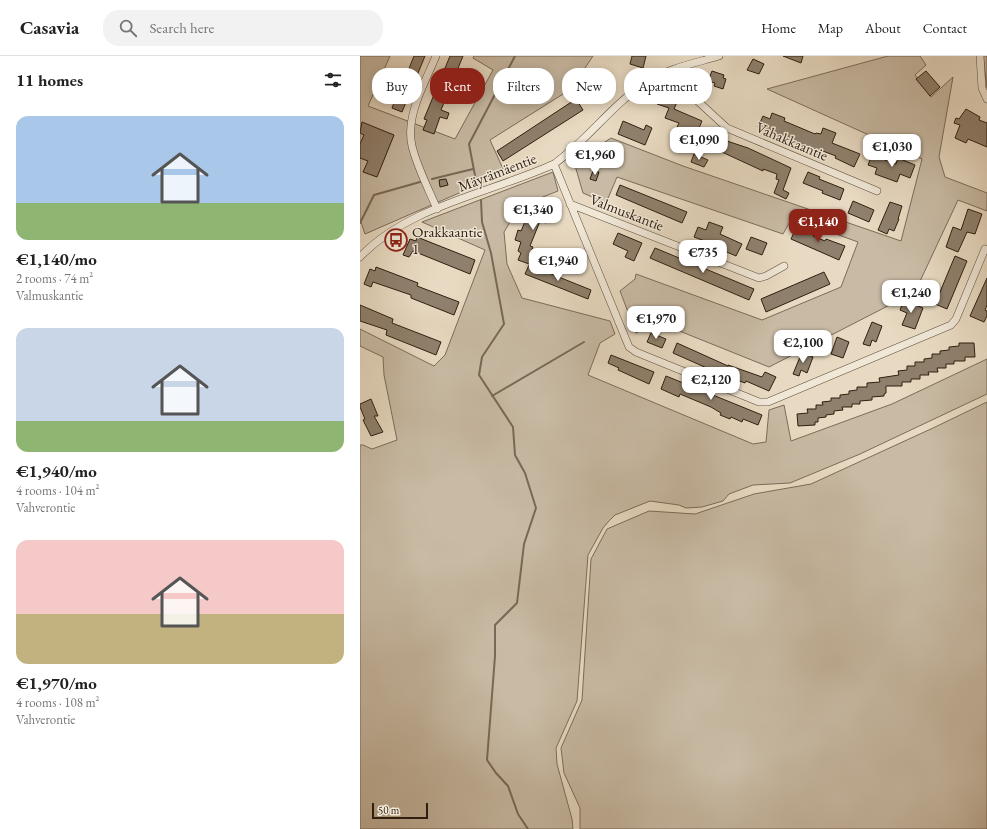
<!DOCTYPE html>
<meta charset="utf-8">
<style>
:root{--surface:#fff;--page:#f2f2f2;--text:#222;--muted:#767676;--line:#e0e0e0;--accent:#8f2418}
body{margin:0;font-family:"EB Garamond",serif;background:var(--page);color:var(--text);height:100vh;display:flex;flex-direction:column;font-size:15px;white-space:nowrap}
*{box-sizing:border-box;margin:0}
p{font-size:13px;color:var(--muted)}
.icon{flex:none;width:22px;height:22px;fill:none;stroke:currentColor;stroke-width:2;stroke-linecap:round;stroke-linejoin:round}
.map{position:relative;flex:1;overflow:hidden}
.drawer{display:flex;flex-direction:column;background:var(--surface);width:360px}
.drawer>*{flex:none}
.hud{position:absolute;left:12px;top:12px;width:380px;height:36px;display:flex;gap:8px}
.scale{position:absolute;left:12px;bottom:10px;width:56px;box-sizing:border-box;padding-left:4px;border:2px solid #2e1f10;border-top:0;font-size:11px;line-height:14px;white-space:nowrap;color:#2e1f10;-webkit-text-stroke:3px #f0e7d7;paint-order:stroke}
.price{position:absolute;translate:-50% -34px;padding:0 9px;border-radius:8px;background:#fff;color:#222;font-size:13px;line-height:26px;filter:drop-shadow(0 1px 2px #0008)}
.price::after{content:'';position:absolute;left:50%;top:24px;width:12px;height:9px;margin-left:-6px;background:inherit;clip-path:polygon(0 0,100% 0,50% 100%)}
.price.active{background:var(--accent);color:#fff}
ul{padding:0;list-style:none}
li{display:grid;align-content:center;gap:8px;height:212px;padding:0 16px}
li span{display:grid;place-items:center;height:124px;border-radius:12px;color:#555}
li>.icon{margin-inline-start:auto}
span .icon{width:72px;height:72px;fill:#fffc;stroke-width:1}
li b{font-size:17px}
h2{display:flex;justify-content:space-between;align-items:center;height:48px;padding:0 16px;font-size:17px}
.tag{padding:0 14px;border-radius:16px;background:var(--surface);box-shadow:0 2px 10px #0003;font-size:14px;line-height:36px}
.tag.active{background:var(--accent);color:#fff}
header{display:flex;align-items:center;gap:24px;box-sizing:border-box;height:56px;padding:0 20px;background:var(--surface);border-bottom:1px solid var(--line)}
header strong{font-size:19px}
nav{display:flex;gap:22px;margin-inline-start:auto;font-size:14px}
.search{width:280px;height:36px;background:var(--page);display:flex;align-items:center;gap:10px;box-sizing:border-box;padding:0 14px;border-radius:16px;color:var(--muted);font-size:15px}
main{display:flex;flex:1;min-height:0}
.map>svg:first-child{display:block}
.green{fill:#c8baa4;stroke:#7b6c5a}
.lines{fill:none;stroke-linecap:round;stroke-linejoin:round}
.stream{stroke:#786956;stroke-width:2}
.building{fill:#8f806d;stroke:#2e1f10}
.minor-casing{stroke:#5c4e3c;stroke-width:8}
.minor{stroke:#f0e7d7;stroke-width:7}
.labels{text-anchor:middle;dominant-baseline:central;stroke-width:3;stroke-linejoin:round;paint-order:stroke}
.street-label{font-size:15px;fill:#2e1f10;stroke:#f0e7d7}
.poi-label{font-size:15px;fill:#2e1f10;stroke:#f0e7d7;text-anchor:start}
</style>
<header>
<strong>Casavia</strong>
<div class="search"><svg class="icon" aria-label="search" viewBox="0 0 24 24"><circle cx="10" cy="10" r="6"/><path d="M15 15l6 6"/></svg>Search here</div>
<nav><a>Home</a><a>Map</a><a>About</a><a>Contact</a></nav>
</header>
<main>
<section class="drawer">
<h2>11 homes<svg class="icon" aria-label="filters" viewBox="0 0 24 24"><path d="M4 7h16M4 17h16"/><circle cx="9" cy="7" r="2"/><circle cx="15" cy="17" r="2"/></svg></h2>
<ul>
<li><span style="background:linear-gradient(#a9c7e8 70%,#8fb573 0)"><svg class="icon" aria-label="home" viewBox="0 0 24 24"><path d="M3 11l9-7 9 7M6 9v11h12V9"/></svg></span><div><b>€1,140/mo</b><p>2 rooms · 74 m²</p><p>Valmuskantie</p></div></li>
<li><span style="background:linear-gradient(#c9d6e8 75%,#8fb573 0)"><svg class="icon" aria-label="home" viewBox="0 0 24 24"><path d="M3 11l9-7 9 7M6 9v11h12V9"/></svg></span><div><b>€1,940/mo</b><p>4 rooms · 104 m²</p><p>Vahverontie</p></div></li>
<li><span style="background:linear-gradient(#f6c9c9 60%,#c2b280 0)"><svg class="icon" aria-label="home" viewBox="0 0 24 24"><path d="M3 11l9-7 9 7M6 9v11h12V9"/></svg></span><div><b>€1,970/mo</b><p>4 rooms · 108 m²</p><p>Vahverontie</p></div></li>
</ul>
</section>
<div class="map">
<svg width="627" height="773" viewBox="0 0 627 773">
<rect width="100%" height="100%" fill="#e8dac2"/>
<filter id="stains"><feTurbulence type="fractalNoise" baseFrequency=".005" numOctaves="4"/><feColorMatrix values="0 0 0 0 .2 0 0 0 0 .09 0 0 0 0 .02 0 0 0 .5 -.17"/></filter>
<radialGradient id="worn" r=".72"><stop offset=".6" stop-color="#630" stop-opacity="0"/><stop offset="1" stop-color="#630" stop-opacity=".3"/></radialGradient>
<path class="green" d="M0 0H30L8 50 95 83 133 14 113 2 114 0H233L211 33 130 84 145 117 5 178 0 163Z
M528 0H560L566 9 555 19 571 41 593 21 579 101 585 121 627 137V155L598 144 555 236 409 311 297 266 276 277 260 235 275 223 276 218 402 264 481 231 498 186 432 162 423 178 257 121 246 147 223 137 214 106 251 82 323 110 541 185 562 103 407 33Z
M623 0H627V32Z
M193 116 198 135 160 150 144 176 147 208 162 242 250 265 255 278 240 287 228 319 393 388 406 386 409 354 424 349 431 385 532 348 627 303V338L500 398 430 427 393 429 369 438 363 445 342 451 326 452 319 449 290 445 255 459 249 465 243 472 228 499 217 645 196 692 197 708 212 763 213 773H0V389H3L12 393 37 384 24 319 23 301 0 290V273L74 310 85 299 125 194 62 166Z
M627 346V773H220V752L204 717 201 692 222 644 231 503 247 473 289 455 335 458 394 438 451 428 573 372Z"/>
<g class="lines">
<path class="stream" d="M72 123 113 113
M117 130 109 88 155 0
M121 144 122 166 131 197 144 268 122 301 119 319 153 371 155 399 165 417 176 452 164 488 157 547 135 569V600L127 704 136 717 148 730 158 758 168 773
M0 167 14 139 60 126
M132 340 224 286"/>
</g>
<path class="building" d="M54 0H65L42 56 32 52 40 31 37 29 42 18 46 20Z
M90 0H103L81 54 89 57 87 63 80 61 74 78 63 74 67 64 64 63Z
M272 0H286L283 12 270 8Z
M423 0H443L441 7Z
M393 3 404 8 399 18 387 14Z
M352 15 364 19 363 22 366 23 363 33 354 30 355 27 348 25Z
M566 15 580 31 570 40 556 23Z
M241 19 252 23 244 42 234 37Z
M297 34 318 44 314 53 342 65 336 79 317 71 319 67 305 62 309 52 297 48 299 44 294 42Z
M216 43 223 54 143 105 137 95Z
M606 53 620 61 619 64 627 67V91L608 83 606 87 595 82 600 69 594 67 596 62 599 63Z
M412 57 425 62 424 65 455 78 456 77 461 78 463 72 476 77 472 87 500 98 494 111 475 102 476 100 460 94 457 101 449 98 451 92 398 71 403 60 410 63Z
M263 65 284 74 286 69 292 72 285 89 258 78Z
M2 66 34 79 17 121 3 116 8 105 0 102V88L4 79 0 77Z
M355 81 388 92 431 112 423 134 429 137 426 143 414 137 419 124 416 123 417 118 403 113V115L351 91Z
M334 98 348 104 344 111 331 106Z
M512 99 536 108 538 102 555 109 550 122 540 118 537 126 515 118 517 112 508 109Z
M233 115 239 116 236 125 230 123Z
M448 116 460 121 459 123 484 133 480 144 462 137 463 135 443 127Z
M86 123 88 129 80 131 79 124Z
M260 129 327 156 322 167 256 139Z
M185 145 199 151 195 162 189 159 186 167 180 165 170 190 173 191 169 200 175 202 172 209 158 204 161 197 158 195 161 186 155 184 158 174 161 175 168 159 173 162 177 153 182 155Z
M493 145 514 154 509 166 488 157Z
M530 146 542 150 538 163H539L534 175 529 173 527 178 518 174Z
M608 153 622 158 615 178 607 176 598 196 586 191 593 171 601 174Z
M472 154 480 158 477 165 468 161Z
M349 166 363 171 360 178 382 188 376 200 362 194 363 192 334 181 338 171 346 174Z
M437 170 454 178 453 180 465 185 466 183 485 190 479 204 431 183Z
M258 177 282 187 274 205 265 201 268 195 253 188Z
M57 181 115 204 110 218 53 195 49 201 43 199 50 183 56 185Z
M391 181 407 187 402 199 386 193Z
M295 192 394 233 389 244 290 202Z
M595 200 607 205 587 253 575 248Z
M169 209 231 234 228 243 165 218Z
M16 211 58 227 57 230 99 246 94 259 51 242V239L13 226 11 231 4 228 10 213 15 215Z
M464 216 470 228 406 256 401 243Z
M627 222V249L625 254 627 255V260L624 266 610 260Z
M544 244 563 252 555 273 542 269 547 257 540 254Z
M0 249 33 263 32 267 81 286 76 299 26 279 27 274 0 265Z
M512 266 522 270 516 286 512 284 510 290 503 288Z
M291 277 306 283 302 292 287 286Z
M477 281 489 286 483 302 471 298Z
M317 287 368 310V309L402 321 405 316 416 321 409 335 386 325 385 327 358 317 313 297Z
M599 287H614L615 301H605V305H594V308H586V312H577L578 316H568L569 319H560V323H551V326H542V330H526V337L524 338V340L512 341V344L500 345V348H492V351H482L483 354 474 355V358L466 359V361L458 362V366H455V369L438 370 437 358 448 357 447 353H456V349H463L462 346 471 345V342H480V339L489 338V335L497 334V331H507V327L520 326 519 322 539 319 538 315 547 314V310H555V306H564V303L572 302V298H580V295L589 294V291L599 290Z
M442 296 453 301 447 317 441 314 439 320 433 318Z
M251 299 294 316 289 328 258 314 259 312 248 307Z
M306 320 402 359 398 369 383 363 382 366 371 361 370 363 360 359 361 357 351 351 320 338 319 341 301 333Z
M11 343 18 360H14L23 376 11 380 3 364 5 363 0 351V348Z"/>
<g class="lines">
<g class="minor-casing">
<path id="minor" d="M76 0C65 27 45 60 52 90 57 111 69 134 77 153
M620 0 622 32 627 43
M312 15 317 26 367 72 517 135
M194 108 269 291 276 296 399 346H408L591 269 596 263 625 193
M210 148 399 222 406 220 424 210
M0 201C48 150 131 137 194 108 228 84 252 48 287 26 308 12 336 7 359 0"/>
</g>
<use href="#minor" class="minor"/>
</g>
<defs>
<g id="bus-ring" transform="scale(1.15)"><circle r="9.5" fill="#f0e7d7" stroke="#8f2418" stroke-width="1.5"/><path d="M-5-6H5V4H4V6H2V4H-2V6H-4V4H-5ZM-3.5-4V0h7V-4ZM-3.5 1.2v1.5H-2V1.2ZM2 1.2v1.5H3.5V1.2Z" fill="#8f2418"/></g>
</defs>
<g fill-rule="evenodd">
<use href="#bus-ring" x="36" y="184"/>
</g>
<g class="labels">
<g class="street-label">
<text transform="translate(432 85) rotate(23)">Vahakkaantie</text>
<text transform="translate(137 116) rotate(-21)">Mäyrämäentie</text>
<text transform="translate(267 156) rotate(21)">Valmuskantie</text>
</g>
<g class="poi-label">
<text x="52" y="175">Orakkaantie<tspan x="52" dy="17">1</tspan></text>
</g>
</g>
<rect width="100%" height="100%" filter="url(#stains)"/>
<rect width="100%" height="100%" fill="url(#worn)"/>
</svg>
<div class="scale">50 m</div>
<b class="price" style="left:339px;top:105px">€1,090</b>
<b class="price" style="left:532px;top:112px">€1,030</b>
<b class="price" style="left:235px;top:120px">€1,960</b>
<b class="price" style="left:173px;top:175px">€1,340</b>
<b class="price active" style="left:458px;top:187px">€1,140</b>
<b class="price" style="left:343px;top:218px">€735</b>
<b class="price" style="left:198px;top:226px">€1,940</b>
<b class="price" style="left:551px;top:258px">€1,240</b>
<b class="price" style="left:296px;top:284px">€1,970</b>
<b class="price" style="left:443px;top:308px">€2,100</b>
<b class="price" style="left:351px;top:345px">€2,120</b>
<div class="hud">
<a class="tag">Buy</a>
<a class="tag active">Rent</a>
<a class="tag">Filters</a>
<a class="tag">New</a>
<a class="tag">Apartment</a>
</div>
</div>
</main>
